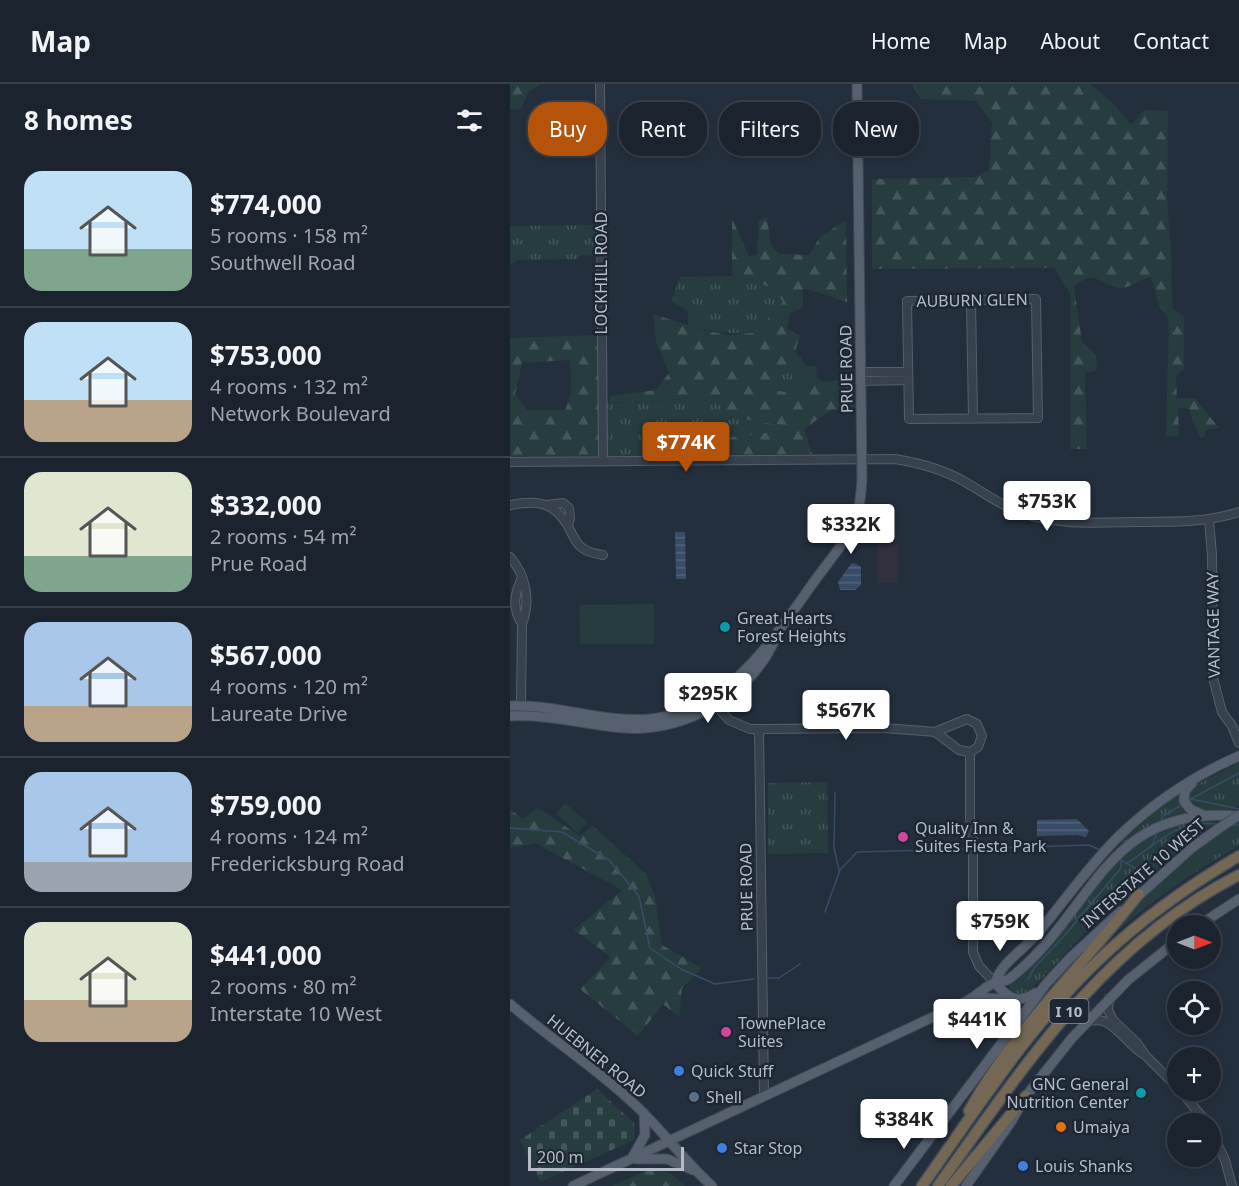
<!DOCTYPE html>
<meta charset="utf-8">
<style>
:root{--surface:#1b232e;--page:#242b36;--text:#f1f3f6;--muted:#a0a4aa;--line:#39404a;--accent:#b45309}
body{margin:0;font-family:"Noto Sans",sans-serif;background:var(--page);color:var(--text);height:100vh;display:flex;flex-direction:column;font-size:22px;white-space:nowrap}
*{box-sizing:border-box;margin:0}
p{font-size:20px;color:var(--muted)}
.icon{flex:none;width:33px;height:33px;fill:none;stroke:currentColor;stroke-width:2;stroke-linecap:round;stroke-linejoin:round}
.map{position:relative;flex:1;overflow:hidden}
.sheet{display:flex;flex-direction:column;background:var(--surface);width:510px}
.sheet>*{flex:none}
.top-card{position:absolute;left:18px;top:18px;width:570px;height:54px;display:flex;gap:12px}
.needle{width:39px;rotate:90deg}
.controls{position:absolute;left:657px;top:831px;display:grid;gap:12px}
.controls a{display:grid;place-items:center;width:54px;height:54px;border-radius:50%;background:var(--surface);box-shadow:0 3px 9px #0003,0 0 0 2px var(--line);font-size:30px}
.scale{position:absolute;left:18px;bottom:15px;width:156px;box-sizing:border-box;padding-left:6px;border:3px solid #b4bcc9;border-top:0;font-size:16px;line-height:21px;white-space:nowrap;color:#b4bcc9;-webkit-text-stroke:4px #1d2633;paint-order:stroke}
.price{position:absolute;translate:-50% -51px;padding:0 14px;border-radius:6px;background:#fff;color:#222;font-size:20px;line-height:39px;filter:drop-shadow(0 2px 3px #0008)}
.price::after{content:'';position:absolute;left:50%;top:36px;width:18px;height:14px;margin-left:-9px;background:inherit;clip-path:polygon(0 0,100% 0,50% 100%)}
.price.on{background:var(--accent);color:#fff}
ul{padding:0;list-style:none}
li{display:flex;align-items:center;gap:18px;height:150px;padding:0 24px}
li+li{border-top:2px solid var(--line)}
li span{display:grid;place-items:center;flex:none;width:168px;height:120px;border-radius:18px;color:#555}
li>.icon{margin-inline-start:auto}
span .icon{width:72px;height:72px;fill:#fffc;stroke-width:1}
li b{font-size:26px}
h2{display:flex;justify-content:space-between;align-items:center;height:72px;padding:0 24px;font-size:26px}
.chip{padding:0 21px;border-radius:24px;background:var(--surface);box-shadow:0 3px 9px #0003,0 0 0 2px var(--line);font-size:21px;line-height:54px}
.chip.on{background:var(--accent);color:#fff}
header{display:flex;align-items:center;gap:36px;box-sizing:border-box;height:84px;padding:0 30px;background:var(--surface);border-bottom:2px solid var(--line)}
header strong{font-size:28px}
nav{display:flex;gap:33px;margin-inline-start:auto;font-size:21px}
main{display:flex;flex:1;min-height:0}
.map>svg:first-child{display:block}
.medical{fill:#32303f}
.grass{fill:url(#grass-tufts)}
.forest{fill:url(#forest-firs);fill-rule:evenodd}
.cemetery{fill:url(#cemetery-stones)}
.pitch{fill:#263c3f}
.water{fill:url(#water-rules)}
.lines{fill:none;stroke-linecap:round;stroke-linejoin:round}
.stream{stroke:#394c67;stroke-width:1.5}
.minor-casing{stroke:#565f6c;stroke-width:10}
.major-casing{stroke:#414a57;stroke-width:11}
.highway-casing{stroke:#434c59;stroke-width:13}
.minor{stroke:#38414e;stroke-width:8}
.major{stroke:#56606e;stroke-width:9}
.highway{stroke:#746855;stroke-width:10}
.major-bridge-casing{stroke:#414a57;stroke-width:11;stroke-linecap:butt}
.major-bridge{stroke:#56606e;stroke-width:9}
.culture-dot{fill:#0f9aa8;stroke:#1d2633;stroke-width:2}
.hotel-dot{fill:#d1479c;stroke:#1d2633;stroke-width:2}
.shop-dot{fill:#3f7fe0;stroke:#1d2633;stroke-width:2}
.service-dot{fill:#5c6f8a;stroke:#1d2633;stroke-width:2}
.food-dot{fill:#e8710a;stroke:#1d2633;stroke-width:2}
.labels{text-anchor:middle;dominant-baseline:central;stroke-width:5;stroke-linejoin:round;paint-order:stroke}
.shield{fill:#1d2633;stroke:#878f9c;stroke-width:1.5}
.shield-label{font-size:15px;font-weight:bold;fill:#b4bcc9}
.street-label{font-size:16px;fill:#b4bcc9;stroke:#1d2633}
.poi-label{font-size:16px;fill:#b4bcc9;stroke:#1d2633;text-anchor:start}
</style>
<header>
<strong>Map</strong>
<nav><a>Home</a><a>Map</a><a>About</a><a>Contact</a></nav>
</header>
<main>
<section class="sheet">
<h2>8 homes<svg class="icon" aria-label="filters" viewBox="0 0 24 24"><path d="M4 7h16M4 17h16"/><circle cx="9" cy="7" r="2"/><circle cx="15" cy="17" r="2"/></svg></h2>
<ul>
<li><span style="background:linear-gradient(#bfe0f5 65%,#7fa58c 0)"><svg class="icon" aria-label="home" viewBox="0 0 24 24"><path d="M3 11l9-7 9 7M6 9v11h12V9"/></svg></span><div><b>$774,000</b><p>5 rooms · 158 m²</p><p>Southwell Road</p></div></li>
<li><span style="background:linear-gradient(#bfe0f5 65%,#b9a48a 0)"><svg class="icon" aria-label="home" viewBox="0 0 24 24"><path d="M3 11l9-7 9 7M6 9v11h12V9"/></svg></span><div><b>$753,000</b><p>4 rooms · 132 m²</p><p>Network Boulevard</p></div></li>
<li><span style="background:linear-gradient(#dfe7d0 70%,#7fa58c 0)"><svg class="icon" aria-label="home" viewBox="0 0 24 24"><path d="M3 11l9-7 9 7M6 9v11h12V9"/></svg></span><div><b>$332,000</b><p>2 rooms · 54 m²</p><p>Prue Road</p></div></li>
<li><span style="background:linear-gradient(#a9c7e8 70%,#b9a48a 0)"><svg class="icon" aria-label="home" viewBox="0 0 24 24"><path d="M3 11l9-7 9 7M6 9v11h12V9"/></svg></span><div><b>$567,000</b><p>4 rooms · 120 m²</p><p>Laureate Drive</p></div></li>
<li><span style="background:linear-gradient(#a9c7e8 75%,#9aa5b1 0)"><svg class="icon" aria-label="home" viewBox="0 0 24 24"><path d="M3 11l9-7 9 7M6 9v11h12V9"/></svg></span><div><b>$759,000</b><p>4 rooms · 124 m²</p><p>Fredericksburg Road</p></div></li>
<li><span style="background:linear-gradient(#dfe7d0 65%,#b9a48a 0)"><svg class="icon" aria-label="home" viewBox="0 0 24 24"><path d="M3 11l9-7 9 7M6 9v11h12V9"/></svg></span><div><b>$441,000</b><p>2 rooms · 80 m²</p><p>Interstate 10 West</p></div></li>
</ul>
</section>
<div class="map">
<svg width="729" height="1102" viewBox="0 0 729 1102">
<defs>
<pattern id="grass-tufts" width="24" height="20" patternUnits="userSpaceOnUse" patternTransform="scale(1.5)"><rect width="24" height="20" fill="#263c3f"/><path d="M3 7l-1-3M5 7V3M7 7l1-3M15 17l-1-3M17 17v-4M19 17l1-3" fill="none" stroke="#435659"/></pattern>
<pattern id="forest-firs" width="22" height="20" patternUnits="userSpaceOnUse" patternTransform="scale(1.5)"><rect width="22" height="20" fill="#263c3f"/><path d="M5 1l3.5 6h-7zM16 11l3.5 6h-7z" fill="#435659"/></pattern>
<pattern id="cemetery-stones" width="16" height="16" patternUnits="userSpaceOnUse" patternTransform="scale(1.5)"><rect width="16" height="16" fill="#263c3f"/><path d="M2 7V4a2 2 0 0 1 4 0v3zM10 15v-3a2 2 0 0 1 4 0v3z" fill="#435659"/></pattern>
<pattern id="water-rules" width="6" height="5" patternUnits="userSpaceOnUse" patternTransform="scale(1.5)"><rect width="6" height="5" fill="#394c67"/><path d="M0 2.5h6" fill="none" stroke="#53647b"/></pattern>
</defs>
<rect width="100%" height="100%" fill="#242f3e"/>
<path class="medical" d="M367 449H387L388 499H367Z"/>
<path class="grass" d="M86 141V172L71 171 68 175 8 176 0 181V142Z
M222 192 241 196 265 205 273 218 259 232 251 248C223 250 205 250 178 241V227L161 217 170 193Z
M297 282H307L306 292 280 309 260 305 262 292Z
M209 313 216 332 271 341 273 348 205 355 188 371 89 372V320Z
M729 679V721C673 760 621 806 571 853 550 872 533 900 508 913L499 908V899L615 766 609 759 664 712Z
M317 698 318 769 258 770V699Z
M729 737V762C682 788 639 819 599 854 636 809 680 768 729 737Z"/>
<path class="forest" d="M0 0H30L18 9 11 25 0 26Z
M402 0H580L605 21 621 41 634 26 658 27 657 117 662 182 661 188 663 225 674 232V285L666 292 667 314H685L709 344 695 346V353H690L681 332 680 325 668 324 669 352 656 353 659 238 657 231 650 225 641 193C631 195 619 205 608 204 587 200 586 183 564 203L572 258 586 271 587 286 575 289 577 365H560V209L544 184 362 185V95L465 93 479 86 482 39 466 17 411 15Z
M222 134 239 172 247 171 249 136 257 134 261 161 269 170 299 171 310 153 336 136 337 218C322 214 308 206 293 205V223L280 230 277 244 290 252 285 267 297 282 263 292 260 305 280 309 306 292 313 298 344 295 345 324 321 326 294 345 302 370 188 371 205 355 273 347 271 341 216 332 209 313 99 319 100 312 146 306 159 289 146 257 143 230 196 247 219 251 251 248 259 232 273 218 265 205 241 196 222 192Z
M88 251 89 372 0 373V254ZM59 276C62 294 63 309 55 326H17L5 310 12 279Z
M28 724 70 752 83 742 136 790 145 812 152 861 192 884 172 904 169 933 153 920 128 952 70 905 101 873 64 846 112 806 25 759 0 764V725L13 735Z
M144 1083 161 1090 175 1102H102Z"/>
<path class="cemetery" d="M87 1005 124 1039V1056L30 1098 10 1056Z"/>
<path class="pitch" d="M144 520V560H70L69 521Z
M55 719 77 738 68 749 46 730Z"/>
<path class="water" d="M165 448H175L176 495H166Z
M344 479 351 483V501L345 506H330L328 498 341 480Z
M567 735 579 747 576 753 567 751 527 752V736Z"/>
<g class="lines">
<path class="stream" d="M325 709 324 764 329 786
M681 715 729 689
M679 717 681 715 729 725
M651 737 653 732 670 722
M721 741H729
M0 744 52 748 99 776 129 812 140 864 171 885 205 900 244 895
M642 761 647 749
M466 765 579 761 590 766
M611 776 628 786
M617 779C650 759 664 736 707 740
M315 828 330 786 347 768 461 765
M259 894H269L290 880
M518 895 525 883 555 851 611 784V776"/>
<g class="minor-casing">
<path id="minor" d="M90 0 93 377
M526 215 528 334 399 335 397 217Z
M461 216 463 335
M351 288H398
M351 297 398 296
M0 378 385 375C410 379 433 385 455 398 471 407 485 417 502 425 541 442 583 439 625 438 661 438 694 439 729 428
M0 421C26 416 43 417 58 442 61 448 65 458 71 463 77 468 86 470 93 471
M37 421 53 419 59 424 60 434 58 442
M699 436 702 471 703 594 712 628 722 642 729 659
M0 473C16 491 21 517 12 540L11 622
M12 494C4 510 2 524 12 540
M203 618 219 636 240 645 372 644 414 647 425 648 449 666 460 668 468 663 472 652 467 640 457 635 425 648
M249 645 254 1012
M460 668V734L463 756V868L469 882 485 899
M599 914 598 926 603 936 627 959 636 972 668 1004
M578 937C582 937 588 935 593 937 606 941 620 962 633 970
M670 1006 698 1040
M700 1044 715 1076 722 1102"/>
</g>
<g class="major-casing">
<path id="major" d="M0 622C47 620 93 639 140 635 162 633 190 621 208 609 249 580 277 535 306 495 319 477 335 459 344 439 350 424 351 410 352 394L347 0
M0 632C39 630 76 641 114 644 175 649 243 610 266 553
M682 699 675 707 674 717 680 725 691 730
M626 814 683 763 708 745
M688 842 729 815
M485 899C491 879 513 866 526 851 553 819 578 783 608 753 644 718 683 692 729 672
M485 899C498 914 507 921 525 909
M494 910 500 927V945
M465 913 489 915 496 918
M0 920C39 954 84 982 122 1018 151 1044 173 1076 202 1102
M122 1074 135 1051 134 1029
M127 1075H157L183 1086
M63 1102 455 918C466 913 475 902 486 898 491 897 494 898 499 895 585 829 593 720 729 732
M384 1102 536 900 560 874 611 827
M456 1102 501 1038 516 1012 562 954 618 896 668 856"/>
</g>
<g class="highway-casing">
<path id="highway" d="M459 1027C504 945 572 883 629 810
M412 1102C468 1023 522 938 593 872 634 833 680 801 729 772
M428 1102C515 981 592 861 729 791
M441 1102 516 1012"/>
</g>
<use href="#minor" class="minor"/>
<use href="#major" class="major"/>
<use href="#highway" class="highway"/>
<g class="major-bridge-casing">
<path id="major-bridge" d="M708 745 729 731"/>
</g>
<use href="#major-bridge" class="major-bridge"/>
</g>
<g class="culture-dot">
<circle cx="215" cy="543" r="6"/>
<circle cx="631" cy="1009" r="6"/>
</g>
<g class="hotel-dot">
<circle cx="393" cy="753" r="6"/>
<circle cx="216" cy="948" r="6"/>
</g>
<g class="shop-dot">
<circle cx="169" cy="987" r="6"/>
<circle cx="212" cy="1064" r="6"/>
<circle cx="513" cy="1082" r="6"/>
</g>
<circle class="service-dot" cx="184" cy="1013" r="6"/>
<circle class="food-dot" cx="551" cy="1043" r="6"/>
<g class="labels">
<rect class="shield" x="539.5" y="915" width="39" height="24" rx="4.5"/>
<g class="shield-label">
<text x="559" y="927">I 10</text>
</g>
<g class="street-label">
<text transform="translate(91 189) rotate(-90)">LOCKHILL ROAD</text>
<text transform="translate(462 216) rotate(-1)">AUBURN GLEN</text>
<text transform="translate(336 285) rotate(-91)">PRUE ROAD</text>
<text transform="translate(703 541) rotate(-91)">VANTAGE WAY</text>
<text transform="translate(633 789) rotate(-41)">INTERSTATE 10 WEST</text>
<text transform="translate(236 803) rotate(-91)">PRUE ROAD</text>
<text transform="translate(87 972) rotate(39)">HUEBNER ROAD</text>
</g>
<g class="poi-label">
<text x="227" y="534">Great Hearts<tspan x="227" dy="18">Forest Heights</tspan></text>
<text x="405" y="744">Quality Inn &amp;<tspan x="405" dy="18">Suites Fiesta Park</tspan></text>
<text x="228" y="939">TownePlace<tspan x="228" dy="18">Suites</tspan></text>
<text x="181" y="987">Quick Stuff</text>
<text x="619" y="1000" text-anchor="end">GNC General<tspan x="619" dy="18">Nutrition Center</tspan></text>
<text x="196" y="1013">Shell</text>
<text x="563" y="1043">Umaiya</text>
<text x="224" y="1064">Star Stop</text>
<text x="525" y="1082">Louis Shanks</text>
</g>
</g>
</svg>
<div class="controls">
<a><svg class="needle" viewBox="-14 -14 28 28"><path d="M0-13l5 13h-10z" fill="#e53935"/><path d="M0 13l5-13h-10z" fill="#a0a4aa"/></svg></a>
<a><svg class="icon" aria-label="locate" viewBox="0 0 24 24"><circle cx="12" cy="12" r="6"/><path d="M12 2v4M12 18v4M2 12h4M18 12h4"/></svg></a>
<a>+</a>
<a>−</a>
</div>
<div class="scale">200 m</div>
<b class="price on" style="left:176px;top:389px">$774K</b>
<b class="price" style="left:537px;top:448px">$753K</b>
<b class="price" style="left:341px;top:471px">$332K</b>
<b class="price" style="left:198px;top:640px">$295K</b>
<b class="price" style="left:336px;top:657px">$567K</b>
<b class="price" style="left:490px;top:868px">$759K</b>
<b class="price" style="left:467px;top:966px">$441K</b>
<b class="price" style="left:394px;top:1066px">$384K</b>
<div class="top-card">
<a class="chip on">Buy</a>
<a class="chip">Rent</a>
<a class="chip">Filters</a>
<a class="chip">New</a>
</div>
</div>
</main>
